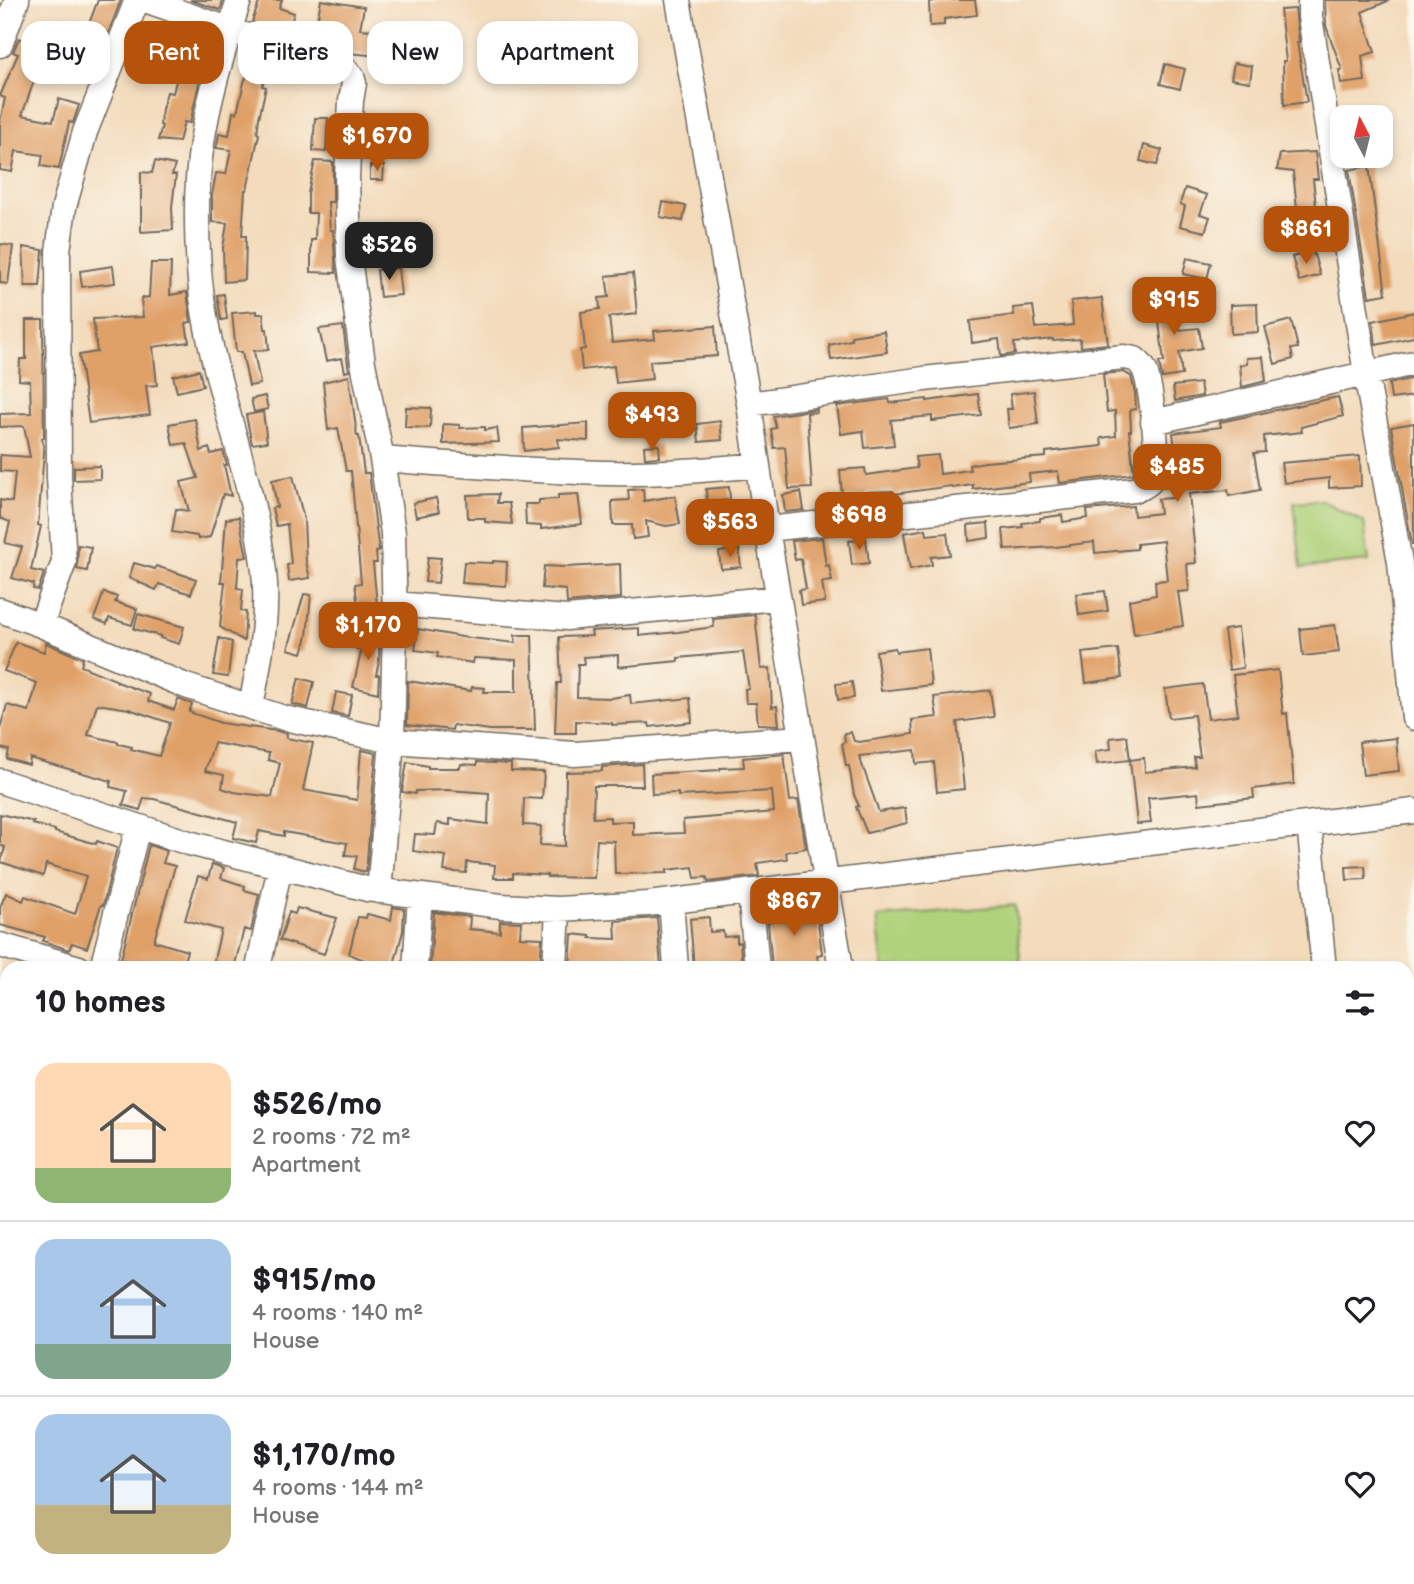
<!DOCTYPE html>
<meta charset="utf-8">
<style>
:root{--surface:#fff;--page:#f6f6f6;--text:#202124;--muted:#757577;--line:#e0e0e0;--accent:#b45309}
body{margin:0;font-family:"Balsamiq Sans",sans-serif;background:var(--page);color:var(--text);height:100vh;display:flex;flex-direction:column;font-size:26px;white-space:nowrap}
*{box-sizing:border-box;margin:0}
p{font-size:23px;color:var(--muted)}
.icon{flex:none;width:38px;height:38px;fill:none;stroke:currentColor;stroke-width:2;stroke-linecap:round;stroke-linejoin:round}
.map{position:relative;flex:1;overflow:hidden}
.drawer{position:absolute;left:0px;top:961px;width:1414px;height:625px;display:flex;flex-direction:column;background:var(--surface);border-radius:21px 21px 0 0;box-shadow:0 4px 10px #0003}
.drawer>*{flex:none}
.banner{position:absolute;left:21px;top:21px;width:700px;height:63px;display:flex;gap:14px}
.needle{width:46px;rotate:353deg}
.fabs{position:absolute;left:1330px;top:105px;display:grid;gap:14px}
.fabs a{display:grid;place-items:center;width:63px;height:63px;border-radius:14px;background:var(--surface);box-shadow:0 4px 10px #0003;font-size:35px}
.price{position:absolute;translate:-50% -60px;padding:0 16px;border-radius:14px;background:var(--accent);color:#fff;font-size:23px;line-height:46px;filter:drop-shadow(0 2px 4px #0008)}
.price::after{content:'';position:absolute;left:50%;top:42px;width:21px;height:16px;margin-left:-10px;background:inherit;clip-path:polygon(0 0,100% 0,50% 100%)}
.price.selected{background:#222;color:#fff}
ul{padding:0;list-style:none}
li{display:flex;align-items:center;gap:21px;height:175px;padding:0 35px}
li+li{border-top:2px solid var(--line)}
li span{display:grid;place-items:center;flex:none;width:196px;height:140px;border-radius:21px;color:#555}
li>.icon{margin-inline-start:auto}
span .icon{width:84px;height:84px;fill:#fffc;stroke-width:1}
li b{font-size:30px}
h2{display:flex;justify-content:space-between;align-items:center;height:84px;padding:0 35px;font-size:30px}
.chip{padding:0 24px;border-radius:21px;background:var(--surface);box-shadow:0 4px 10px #0003;font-size:24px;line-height:63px}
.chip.selected{background:var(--accent);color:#fff}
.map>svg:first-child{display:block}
.green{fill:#b0d27b;stroke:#6e7e53;stroke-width:2}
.building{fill:#e0a169;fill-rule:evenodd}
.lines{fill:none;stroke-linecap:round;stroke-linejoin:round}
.minor-casing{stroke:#71695e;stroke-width:27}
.minor{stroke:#fff;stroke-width:24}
</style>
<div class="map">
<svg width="1414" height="1584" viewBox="0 0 1414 1584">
<rect width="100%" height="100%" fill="#fbf7ec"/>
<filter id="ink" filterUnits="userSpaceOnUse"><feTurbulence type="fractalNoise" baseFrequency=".0143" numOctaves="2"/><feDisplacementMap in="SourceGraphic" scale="14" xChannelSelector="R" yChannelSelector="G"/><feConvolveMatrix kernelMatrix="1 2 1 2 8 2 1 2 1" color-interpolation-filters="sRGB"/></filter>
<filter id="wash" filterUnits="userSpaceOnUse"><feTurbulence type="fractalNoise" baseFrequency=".00686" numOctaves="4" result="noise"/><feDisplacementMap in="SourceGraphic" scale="28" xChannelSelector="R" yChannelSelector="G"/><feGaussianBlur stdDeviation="1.57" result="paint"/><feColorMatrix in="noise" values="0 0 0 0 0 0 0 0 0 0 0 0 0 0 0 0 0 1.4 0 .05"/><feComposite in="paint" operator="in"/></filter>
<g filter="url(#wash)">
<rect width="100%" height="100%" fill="#f3dbbc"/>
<path class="green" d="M1321 500 1364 522 1369 561 1301 568 1294 502Z
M1015 905 1021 968H883L877 917Z
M1414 1223V1340L1407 1278V1224Z"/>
<g id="blocks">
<path class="building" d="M98 0H121L90 79 71 71Z
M190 0H222V5L220 10Z
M260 0H282L279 8 294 13 290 26 287 25 285 33 252 22Z
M321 0 364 7 360 29 400 32 398 58 339 52 313 43Z
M940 0H975L977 15 944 19V25L930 26 929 2Z
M1325 0H1390L1362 12 1375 52 1362 56 1365 81 1341 84 1339 70H1342L1326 26Z
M1295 9 1299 42H1297L1307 102 1284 105 1283 61H1286L1280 10Z
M175 36 203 40 198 78 200 79 190 123 184 122 179 142 158 140 162 126 160 125 162 109 167 92 173 93 182 57 173 55Z
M19 38 53 53 47 67 40 64 22 115 53 121 59 99 79 105 73 123 69 122 59 169 41 166 43 155 16 151 12 172 0 170V122L5 98 0 96 18 54 13 52Z
M257 55 272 60 262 86 266 87 259 118 257 133 259 134 247 190H245L242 236H246L245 280 224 282 223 248 227 223 212 222V195L216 173 226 174 231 150 216 148 217 145 219 133 229 135 233 112 237 113 244 82Z
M1234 63 1252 66 1250 82 1231 79Z
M1165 64 1185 69 1180 89 1160 84Z
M315 118H328L326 152 313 151Z
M1144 145 1162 150 1157 165 1140 161Z
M1315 152 1318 179H1313L1316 206 1297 208 1293 172 1277 170 1280 154Z
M155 161 175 165 172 175H176L172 207 173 230 141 232V172L152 173Z
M315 161 333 162V202H328L330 230H333L336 273 311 272V240H315L316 213H308V193Z
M370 166H384L383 180H370Z
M1369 166 1386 294 1369 297 1349 170Z
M1185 188 1207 195 1200 214 1210 217 1205 232 1180 226 1185 206 1180 204Z
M663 202 686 206 683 221 660 217Z
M0 244 13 246 8 284 0 283Z
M23 247 43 250 40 286H25Z
M1313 251 1320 275 1299 281 1292 257Z
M1187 258 1211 263 1207 279 1183 274Z
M151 263H171L170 295 187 292 191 322 186 323 189 342 153 347 157 385 146 386 150 415 89 423 79 355 97 352 93 319 143 317 141 298 149 297Z
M113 266 115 283 82 287 80 271Z
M398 268 401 295 380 297 377 270Z
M633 273 637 314 609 317 612 343 655 339 654 331 715 326 717 356 650 361 652 379 616 383 614 366 582 370 580 350 585 349 581 312 600 309 599 298 609 297 606 276Z
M224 294 227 319 221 320 217 295Z
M1177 297 1179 330 1199 328 1202 348 1179 352 1182 375 1162 378 1159 362H1164L1156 298Z
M1102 298 1108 344 1081 347 1080 339 1053 341V339L1014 343 1015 354 1001 356 999 339 972 343 970 321 1014 315 1013 308 1033 306 1036 328 1073 325 1071 301Z
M1257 304 1258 332 1231 334 1230 305Z
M257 311V314H263L265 329H267L269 349 254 351 260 384 249 386 242 352H236L232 313Z
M1414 312V337L1376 345 1373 321Z
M26 320H43L44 438H42L44 452 38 525 41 526 31 570 44 573 38 590 33 589 34 584 12 578 22 547 5 543 10 522 0 518V500L12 502 15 472 0 471V455L30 457 24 426 0 427V414L31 413 30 381 19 380 20 359H26Z
M1291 320 1298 348 1291 349 1293 359 1275 364 1265 327Z
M343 326 349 371 345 372 342 358 326 361 319 329Z
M884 331 887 352 831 360 829 345 851 340V336Z
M1263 357 1266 381 1242 387 1240 365 1247 364V358Z
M199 370 203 386 177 392 173 376Z
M1123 372 1131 376 1135 393 1136 409 1130 410 1131 431H1129L1134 474 1060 483 1058 471 1029 474 1030 482 973 489V485L952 488 951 486 894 494 893 491 867 492V495L842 497 840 470 865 468 866 475 917 468 915 457 938 455 940 474 970 470 969 465 985 462 1046 457V452L1102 446 1101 438 1116 436 1115 411 1107 412 1103 374Z
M349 376 357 436H359L364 473H369L378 544 379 551 376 552 377 563H373L377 605 358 607 355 584 361 583 351 471H346L338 428 328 430 323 382Z
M1414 378V396L1391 399 1389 384Z
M1200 383 1202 396 1175 401 1173 386Z
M1034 391 1038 424 1009 428 1007 409H1012L1010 394Z
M978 394 981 415 932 421V416L891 420 894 445 865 448 863 431 841 434 837 406 889 399 890 403 927 399V401Z
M265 396 268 409 254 412 251 399Z
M1338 397 1343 416 1301 427 1302 432 1264 436 1265 452 1254 453 1260 490 1229 496 1228 490 1189 494 1196 563 1187 564 1189 591 1178 592 1183 626 1134 634 1129 600 1156 595 1155 581 1167 580 1163 541 1137 544V549L1095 553 1094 542 1055 547 1005 550 1003 529 1023 527 1022 523 1040 521V518L1062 515 1063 522 1088 518 1087 510 1133 506 1134 516 1160 513 1158 499 1173 498 1170 472 1178 471 1173 433 1221 427 1220 422Z
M406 407 431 408 430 428 405 427Z
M817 409V412L807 413 812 488 789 489 785 447 774 448 771 429 776 428 773 416Z
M263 412 267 442 252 444 246 415Z
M195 419 201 451 209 448 211 454 223 451 227 465H224L231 496 223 494 210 537 198 539 197 536 172 532 176 509 189 511 181 482 198 478 186 443 173 445 169 424Z
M720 421 722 440 699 442 697 424Z
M588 423V441L558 439 559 447 524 451 523 428Z
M1414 423V544H1412L1391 427Z
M443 424 460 425V428L485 427V430L497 428 499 442 443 444Z
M659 445 660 457 645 458 644 446Z
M1360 456 1361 486 1329 488V478L1284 483 1281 463Z
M100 466V479L74 480V467Z
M293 476 304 519 306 562 310 578 289 581 287 565 291 564 287 524 276 526 272 508 277 507 272 480Z
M729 487 730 500 707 502 706 489Z
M643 489 644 501 675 496 680 524 666 526 646 521 648 537 633 539 632 525H613L612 501 629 500 628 490Z
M801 492 804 510 785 512 783 495Z
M498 494 497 503H509L512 524 485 522V518H468L467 495Z
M578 494 582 524 541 529V526L526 525 525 504H539V500L558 499V495Z
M436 498 439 512 416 517 413 503Z
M239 517 247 557 239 558 237 588 243 589 241 611 246 612 244 641 220 627 225 582H221L226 519Z
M988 523 989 538 969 541 968 525Z
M926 529 927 535 947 533 950 555 931 557 932 565 910 569 904 533Z
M822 538 826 566 829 565 832 581 822 582 825 602 801 605 799 590 806 589 801 559 795 560 792 541Z
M866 539 869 563 852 565 849 541Z
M78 545 91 547 87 571 77 569Z
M739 549 741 567 721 569 719 552Z
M428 557 441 558 438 583 425 582Z
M493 561 507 562 506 586 462 583 464 562 493 563Z
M134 563 155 569 156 566 196 579 191 594 159 584 156 590 129 578Z
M620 564 621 598 567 603 566 590 542 588 544 566 566 567Z
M1105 591 1108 611 1079 615 1076 594Z
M104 592 117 597 115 602 137 609 132 625 109 618 107 624 94 619Z
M304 594 311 595 307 636 302 653 288 649Z
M138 614 184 627 179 644 160 638 161 636 134 629Z
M755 615 761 669 770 668 772 707 777 706 779 725 758 724 756 703H746L745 689H749L743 652 678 658V661L618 667V655L583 657 584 664H578L577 697 611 698 630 695 631 704 690 698 692 722 650 727 649 723 612 725V723L576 721V733H555L557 683H561L559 637 592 636 591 631 639 628V636L678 632 714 627 713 619Z
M1335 625 1339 652 1303 656 1300 629Z
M1238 628 1243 668 1229 670 1224 630Z
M418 629 462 637 515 643V635H532L535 730H490L453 725 452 730 407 725 408 681 471 691 472 687 485 688 484 692H516V660L474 658 473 663 437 657 438 653 415 650Z
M380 632 379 661 376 675H379L378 693 353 687 362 648 357 649 356 634Z
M219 638 232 642 228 677 213 675Z
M16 642 44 652 46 643 83 659 81 666 118 681 117 682 150 694 148 701 174 710 178 699 192 704 189 712 221 723 277 731 287 734 286 738 313 743 303 790 357 800 361 750 376 753 366 872 354 869 357 856 345 855 347 843 284 832V836L259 831 256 843 233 838 237 822 154 799 144 798 140 810 123 805 127 791 110 787 111 781 30 758 29 765 7 759 9 750 0 748V728L7 705 29 711 37 683 4 671ZM97 704 129 709 170 723 159 756 131 749 132 747 118 744V742L88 735ZM214 743 269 753 268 760 280 763 272 797 234 792 222 788 224 775 205 771Z
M895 648 896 652 927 648 931 685 881 691 876 651Z
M1118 649 1122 678 1086 683 1082 653Z
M1278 670 1283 714 1287 713 1294 784 1253 789 1254 798 1199 804 1198 793 1148 798 1151 823 1137 824 1130 760 1144 758 1145 772 1195 767 1194 757H1200L1194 715 1169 718 1165 689 1203 684 1208 719 1238 715 1233 675Z
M299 678 314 682 308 708 292 704Z
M852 682 854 698 838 700 836 684Z
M990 690 994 717 957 722 964 789 937 792 934 762 916 764 915 750 859 756 879 812 905 808 907 823 867 833 856 807 859 806 854 795 849 766H846L842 743 845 742 844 733 851 732 854 741 859 742 913 734 912 720 937 717 934 697Z
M336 692 352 695 348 716 332 713Z
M1127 736 1130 760 1097 764 1095 751 1111 749 1110 738Z
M1396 738 1399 771 1363 775 1359 742Z
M784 754 790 801 798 800 806 848 786 852 787 859 757 863 759 876 708 882 707 877 695 878 693 867 667 870V873L615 874 614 841 597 840 594 878 547 877V875L513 873V878H494L495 865 467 862 466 873 444 871 446 856 413 851 415 834 435 835 437 823 450 825V819L488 824 489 793 448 790 416 791 415 794 402 792 407 762 428 766V768H460L461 764 477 765V762L511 764V771L544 772 542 799 524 798 523 825 541 826 540 845 565 846 566 772 602 771V767L642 764 643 786H594L593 818 610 817V822L633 821V835L684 833 683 820 774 812 772 791 678 796V793L652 794 651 774 720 770V768L744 767 743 758Z
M0 814 34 822 33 824 55 830V832L96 844 97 841 117 848 103 905H101L87 948 72 943 69 950 43 941 45 937 0 925V907L6 893 23 901 25 896 75 914 86 876 46 864 43 876 1 862 5 847 0 845Z
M149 845 167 851 163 863 175 866 154 941 187 951 182 968H137L120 963Z
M212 864 224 868 221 878 245 886 244 890 259 894 251 931 244 929 234 968H212L221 930 185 920 198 876 208 879Z
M1365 866 1366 879 1347 880 1346 867Z
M797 901 799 916 817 914 822 954 817 955 819 968H772L768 922 778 920 776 903Z
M393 907 404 909 403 931 393 968H376L377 965 349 954 358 917 366 918 367 914 391 920Z
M297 908 337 918 324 954 280 940 289 912 295 914Z
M434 912 470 917 469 929 500 932V921L521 922 520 937 542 938 540 968H430Z
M709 917 710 932 723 931 724 937 737 936V943L740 942 742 968H694L690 919Z
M657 918 661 968H570L572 934 590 936V938L616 939 615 921Z"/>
</g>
</g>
<g filter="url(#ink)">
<use href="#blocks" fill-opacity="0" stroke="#71695e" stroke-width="2"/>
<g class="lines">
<g class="minor-casing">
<path id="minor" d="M145 0 346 70 352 76 354 83 351 101 347 176 349 257 363 363 382 459 393 533 395 625 392 741 379 891
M239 0C225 46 209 95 202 143 195 188 196 236 200 281 210 380 253 472 264 571 269 617 259 662 251 707
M678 0 749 404 767 529 841 968
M1310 0V17L1366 374 1400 562 1414 718
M0 45 17 0
M749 404 924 379 1124 357 1135 359C1139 362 1143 366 1145 371 1151 389 1160 457 1154 474 1151 484 1142 488 1134 490L767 529
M1153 422 1414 363
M382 459C457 465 532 471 607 473 657 474 708 470 758 465
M394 604 567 618 778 598
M0 610 41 625 186 686 284 718 392 741 575 754 801 738
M41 625 64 562 59 477 58 251 64 207 85 132 137 0
M0 781 189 843 367 889 501 906 558 909 648 904 1414 811
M1309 824 1324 968
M750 892 757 968
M671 901 676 968
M0 945 79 968
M102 968 138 827
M258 968 280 867
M415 968 420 896
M555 968 558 909
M0 1119 7 1135
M1407 1191 1414 1190
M0 1523 7 1524
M492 1578 493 1584
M948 1578 949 1584
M1386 1578V1584
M154 1584 155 1578"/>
</g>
<use href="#minor" class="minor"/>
</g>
</g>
</svg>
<div class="fabs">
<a><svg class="needle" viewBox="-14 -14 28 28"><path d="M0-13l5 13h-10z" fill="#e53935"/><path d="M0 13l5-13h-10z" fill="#757577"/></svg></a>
</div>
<b class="price" style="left:377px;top:173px">$1,670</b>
<b class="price" style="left:1306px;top:266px">$861</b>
<b class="price selected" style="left:389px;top:282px">$526</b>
<b class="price" style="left:1174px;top:337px">$915</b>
<b class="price" style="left:652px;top:452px">$493</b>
<b class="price" style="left:1177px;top:504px">$485</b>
<b class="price" style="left:859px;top:552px">$698</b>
<b class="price" style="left:730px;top:559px">$563</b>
<b class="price" style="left:368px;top:662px">$1,170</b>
<b class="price" style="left:794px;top:938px">$867</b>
<div class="banner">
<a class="chip">Buy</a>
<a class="chip selected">Rent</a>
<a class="chip">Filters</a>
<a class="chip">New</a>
<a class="chip">Apartment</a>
</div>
<section class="drawer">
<h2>10 homes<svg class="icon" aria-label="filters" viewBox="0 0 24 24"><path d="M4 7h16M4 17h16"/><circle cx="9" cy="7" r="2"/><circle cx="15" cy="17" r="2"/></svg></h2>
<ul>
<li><span style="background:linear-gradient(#ffd9b3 75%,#8fb573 0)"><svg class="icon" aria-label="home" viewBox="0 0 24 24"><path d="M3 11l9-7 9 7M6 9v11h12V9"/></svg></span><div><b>$526/mo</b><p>2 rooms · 72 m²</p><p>Apartment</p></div><svg class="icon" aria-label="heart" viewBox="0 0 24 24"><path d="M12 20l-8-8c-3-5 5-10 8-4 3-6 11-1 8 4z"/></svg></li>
<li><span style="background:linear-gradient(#a9c7e8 75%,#7fa58c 0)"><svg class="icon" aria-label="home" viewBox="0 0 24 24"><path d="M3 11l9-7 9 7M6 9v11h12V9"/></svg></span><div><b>$915/mo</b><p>4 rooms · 140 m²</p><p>House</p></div><svg class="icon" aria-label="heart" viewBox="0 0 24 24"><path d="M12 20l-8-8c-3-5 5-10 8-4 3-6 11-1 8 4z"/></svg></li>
<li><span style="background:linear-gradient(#a9c7e8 65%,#c2b280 0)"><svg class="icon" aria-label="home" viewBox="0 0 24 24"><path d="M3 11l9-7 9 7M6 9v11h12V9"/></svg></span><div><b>$1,170/mo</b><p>4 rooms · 144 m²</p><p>House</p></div><svg class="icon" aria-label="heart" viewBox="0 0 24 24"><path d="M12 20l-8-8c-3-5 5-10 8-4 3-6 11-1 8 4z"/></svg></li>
</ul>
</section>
</div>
